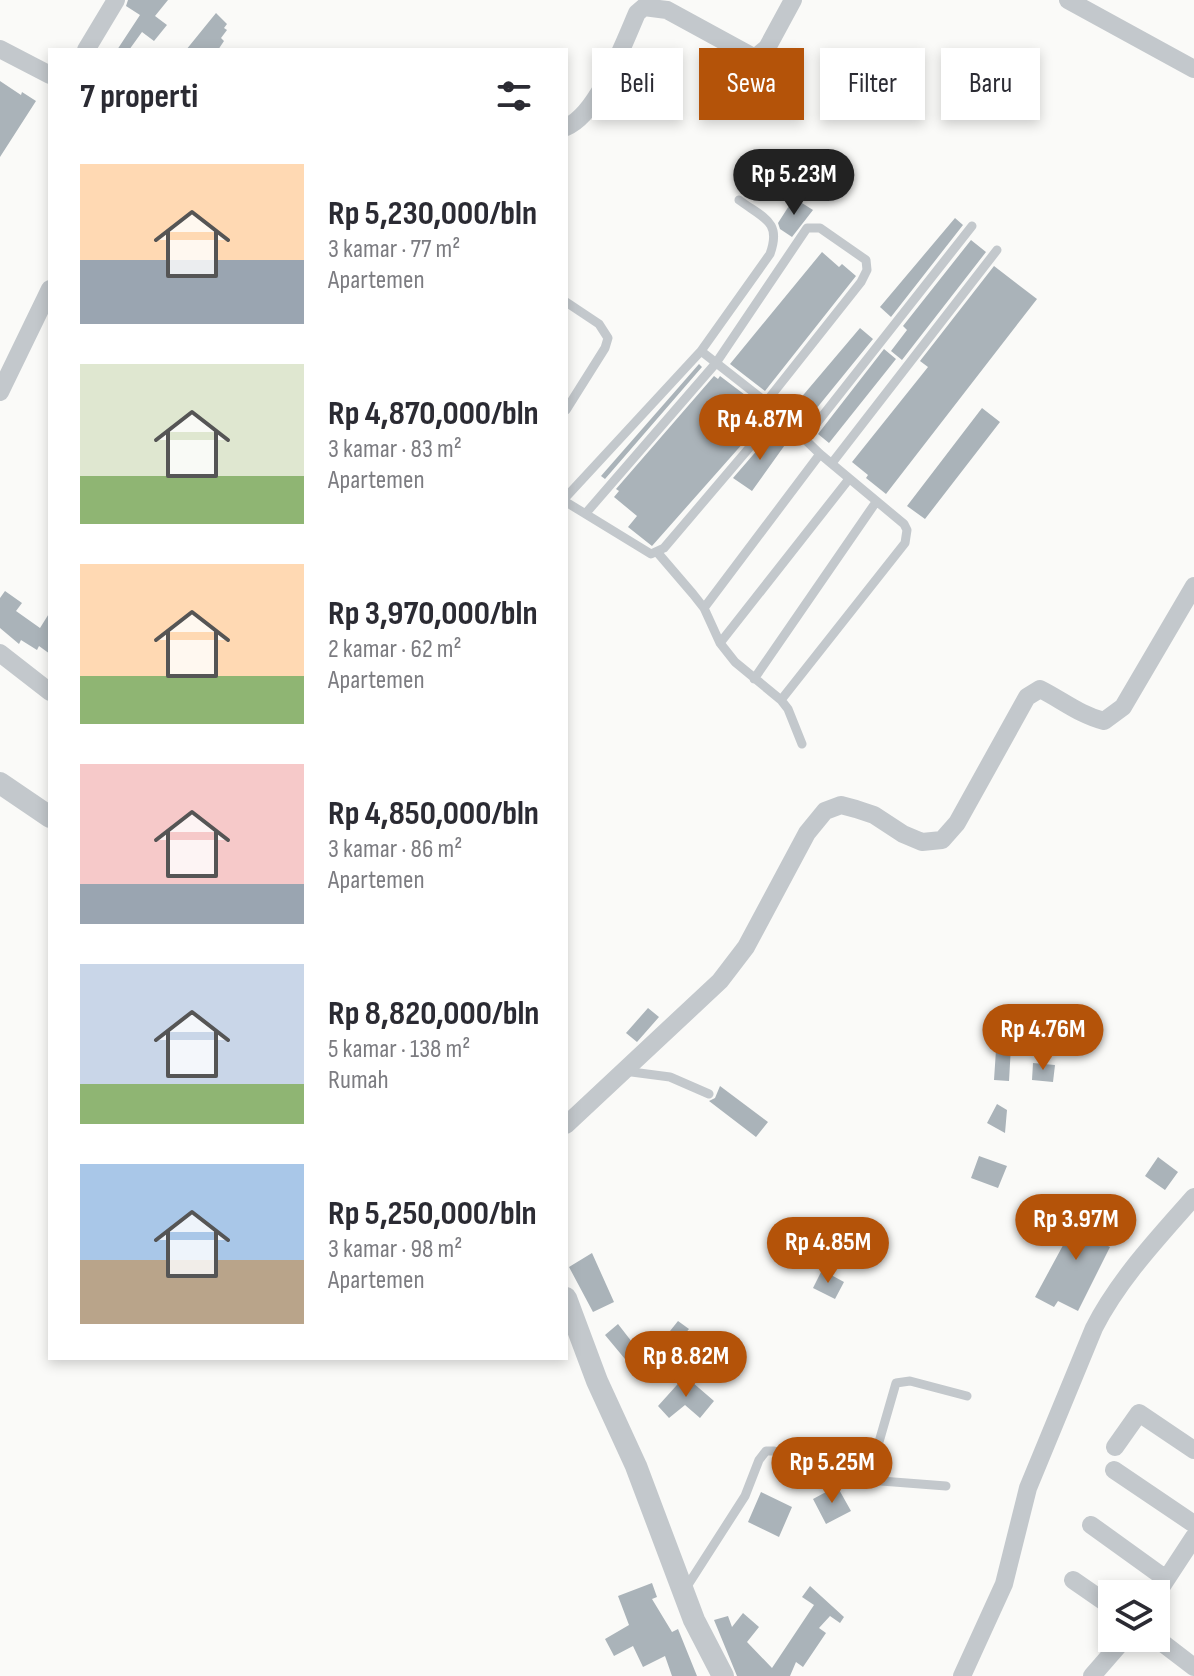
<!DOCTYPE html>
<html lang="id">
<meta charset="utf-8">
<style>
:root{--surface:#fff;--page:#f2f2f3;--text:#2b2b33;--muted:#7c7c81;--accent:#b45309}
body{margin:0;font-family:"Sofia Sans Condensed",sans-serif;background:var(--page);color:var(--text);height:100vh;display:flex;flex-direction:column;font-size:30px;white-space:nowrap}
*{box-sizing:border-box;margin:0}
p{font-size:26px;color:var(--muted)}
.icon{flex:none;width:44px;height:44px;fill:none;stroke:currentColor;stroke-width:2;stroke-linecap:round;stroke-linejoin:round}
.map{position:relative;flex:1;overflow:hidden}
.side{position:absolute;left:48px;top:48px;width:520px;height:1312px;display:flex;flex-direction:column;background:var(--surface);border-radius:0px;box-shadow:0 4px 12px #0003}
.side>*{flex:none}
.guide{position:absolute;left:592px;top:48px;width:482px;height:72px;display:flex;gap:16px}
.controls{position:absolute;left:1098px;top:1580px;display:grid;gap:16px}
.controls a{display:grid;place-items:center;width:72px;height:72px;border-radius:0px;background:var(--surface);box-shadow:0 4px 12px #0003;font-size:40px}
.price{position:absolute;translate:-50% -68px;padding:0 18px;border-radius:28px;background:var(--accent);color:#fff;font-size:26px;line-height:52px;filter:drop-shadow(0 2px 4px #0008)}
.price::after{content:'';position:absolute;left:50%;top:48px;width:24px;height:18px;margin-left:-12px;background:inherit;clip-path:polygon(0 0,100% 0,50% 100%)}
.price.selected{background:#222;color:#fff}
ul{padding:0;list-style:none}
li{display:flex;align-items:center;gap:24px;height:200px;padding:0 32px}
li span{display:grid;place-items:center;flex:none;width:224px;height:160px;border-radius:0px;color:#555}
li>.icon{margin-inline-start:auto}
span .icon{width:96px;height:96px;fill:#fffc;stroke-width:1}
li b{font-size:34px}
h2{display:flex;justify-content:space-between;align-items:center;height:96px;padding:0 32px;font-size:34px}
.chip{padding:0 28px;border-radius:0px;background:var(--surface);box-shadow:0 4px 12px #0003;font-size:28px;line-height:72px}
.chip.selected{background:var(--accent);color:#fff}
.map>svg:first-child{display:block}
.building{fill:#aab3b9}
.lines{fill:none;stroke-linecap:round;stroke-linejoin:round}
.service{stroke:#c3c8cc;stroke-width:9}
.minor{stroke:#c3c8cc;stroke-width:18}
.tertiary{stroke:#c3c8cc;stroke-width:22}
</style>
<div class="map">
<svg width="1194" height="1676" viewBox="0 0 1194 1676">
<rect width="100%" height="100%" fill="#fafaf8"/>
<path class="building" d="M128 0H168L155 16 167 25 154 41 142 32 129 50H117L140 15 126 6Z
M216 13 227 24 224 28 227 30 221 38 224 41 218 50H186Z
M0 81 21 95 22 92 36 101 0 157Z
M794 198 813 210 792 237 780 229 778 223Z
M955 218 963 225 891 317 880 307Z
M971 240 986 252 902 360 891 351 907 330 903 326Z
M822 252 839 267 842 264 856 276 765 391 730 364Z
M994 266 1037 299 886 494 866 478 868 475 852 462 928 367 920 361Z
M860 328 873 339 803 425 788 413Z
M884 349 896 359 829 443 818 434Z
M699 364 702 367 605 479 601 476Z
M714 376 718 379 720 376 753 401 745 411 760 424 652 546 628 527 637 516 614 497 619 491 616 489Z
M982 408 1000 422 925 519 907 506Z
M773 432 787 442 752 491 733 478Z
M5 591 22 603 16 611 40 628 50 612V654L39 646 37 650 21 640 19 644 0 628V598Z
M648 1008 659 1017 637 1042 626 1033Z
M1020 1008 1042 1010 1041 1034 1037 1052 1011 1046 1009 1081 994 1080 996 1050H993L995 1037 999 1038V1016L1020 1015Z
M1033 1063 1055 1065 1053 1082 1032 1080Z
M720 1086 768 1122 756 1137 709 1101 715 1098Z
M997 1104 1007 1110 1005 1133 987 1123Z
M979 1156 1007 1166 998 1188 971 1178Z
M1158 1157 1178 1172 1165 1190 1145 1176Z
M1087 1201 1106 1211 1092 1238 1110 1247 1078 1311 1058 1301 1054 1307 1035 1297Z
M592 1253 614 1302 593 1312 569 1267Z
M822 1270 844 1282 835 1299 813 1288Z
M678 1321 689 1329 672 1349 662 1341Z
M618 1324 632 1342 636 1339 651 1356 635 1371 605 1335Z
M685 1376 714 1401 700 1418 685 1405 669 1418 658 1406Z
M837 1486 851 1511 826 1524 813 1499Z
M761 1492 792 1507 779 1537 748 1522Z
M652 1583 657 1597 652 1599 672 1632 678 1629 697 1676H672L665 1656 643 1667 633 1646 614 1656 605 1639 629 1625 618 1596Z
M810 1586 844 1617 840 1623 830 1616 819 1628 826 1633 803 1667 796 1662 790 1676H737L714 1620 728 1616 732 1627 743 1613 759 1627 747 1642 772 1668 814 1605 802 1597Z"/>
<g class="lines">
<path class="service" d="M566 302 599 324 608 338 605 348 566 410
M701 351 766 402 820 454 904 524 907 530 905 543 781 700
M805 438 972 226
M832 463 997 250
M566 497 701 351 770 254C782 221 763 218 739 200
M566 502 651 554 664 548 778 414
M586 513 716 363 807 228H820L866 260 867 270 861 282 766 402
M657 552 693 594 704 608 720 643 735 662 781 700 788 709 802 744
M704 608 820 454
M720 643 849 479
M754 679 876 502
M624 1071 670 1077 709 1094
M868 1480 896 1383 910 1381 967 1396
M684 1591 745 1496 759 1460 766 1451H774L868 1480 946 1486"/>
<path class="minor" d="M1068 0 1194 69
M0 49 50 75
M86 50 116 0
M566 127C597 115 624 43 637 13L644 7 667 10 755 58 767 48 793 0
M0 392 50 289
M0 653 50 692
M566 1125 720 981 746 947 807 833 825 811 841 805 856 809 874 815 903 834 922 842 942 840 957 823 1027 697 1040 689C1062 700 1080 715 1104 721L1123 707 1194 586
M1115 1447 1139 1413 1194 1450
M1114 1470 1194 1524
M1091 1525 1166 1579
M1073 1580 1112 1607
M1156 1595 1194 1537
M1156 1638 1194 1667
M962 1676 1004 1584 1028 1488 1094 1328C1119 1279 1158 1238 1194 1197
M1092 1676 1125 1638"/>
<path class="tertiary" d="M0 783 50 817
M566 1298 597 1381 636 1466 694 1620 723 1676"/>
</g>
</svg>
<div class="controls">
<a><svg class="icon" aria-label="layers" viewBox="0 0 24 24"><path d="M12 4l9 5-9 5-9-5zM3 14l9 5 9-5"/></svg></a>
</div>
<b class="price selected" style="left:794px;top:217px">Rp 5.23M</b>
<b class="price" style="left:760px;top:462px">Rp 4.87M</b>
<b class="price" style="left:1043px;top:1072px">Rp 4.76M</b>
<b class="price" style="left:1076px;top:1262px">Rp 3.97M</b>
<b class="price" style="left:828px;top:1285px">Rp 4.85M</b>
<b class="price" style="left:686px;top:1399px">Rp 8.82M</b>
<b class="price" style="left:832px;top:1505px">Rp 5.25M</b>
<div class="guide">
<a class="chip">Beli</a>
<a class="chip selected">Sewa</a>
<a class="chip">Filter</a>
<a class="chip">Baru</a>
</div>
<section class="side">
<h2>7 properti<svg class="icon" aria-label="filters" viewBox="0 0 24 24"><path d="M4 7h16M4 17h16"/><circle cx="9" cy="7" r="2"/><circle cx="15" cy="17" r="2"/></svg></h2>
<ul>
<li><span style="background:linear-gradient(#ffd9b3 60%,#9aa5b1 0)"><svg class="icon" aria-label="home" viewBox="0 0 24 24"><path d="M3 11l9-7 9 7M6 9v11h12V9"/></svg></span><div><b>Rp 5,230,000/bln</b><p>3 kamar · 77 m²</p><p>Apartemen</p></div></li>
<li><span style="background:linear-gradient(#dfe7d0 70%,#8fb573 0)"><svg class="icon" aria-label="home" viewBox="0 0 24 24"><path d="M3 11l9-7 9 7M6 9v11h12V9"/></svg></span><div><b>Rp 4,870,000/bln</b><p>3 kamar · 83 m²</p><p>Apartemen</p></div></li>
<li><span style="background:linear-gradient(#ffd9b3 70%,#8fb573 0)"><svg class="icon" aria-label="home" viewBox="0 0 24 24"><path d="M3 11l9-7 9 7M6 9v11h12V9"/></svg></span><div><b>Rp 3,970,000/bln</b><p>2 kamar · 62 m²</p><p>Apartemen</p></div></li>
<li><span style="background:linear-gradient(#f6c9c9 75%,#9aa5b1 0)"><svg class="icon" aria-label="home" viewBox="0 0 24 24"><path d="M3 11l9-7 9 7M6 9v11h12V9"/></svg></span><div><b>Rp 4,850,000/bln</b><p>3 kamar · 86 m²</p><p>Apartemen</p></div></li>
<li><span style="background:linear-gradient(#c9d6e8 75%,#8fb573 0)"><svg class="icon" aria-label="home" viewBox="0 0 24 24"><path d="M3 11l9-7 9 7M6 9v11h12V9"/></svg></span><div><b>Rp 8,820,000/bln</b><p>5 kamar · 138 m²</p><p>Rumah</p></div></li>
<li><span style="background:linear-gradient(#a9c7e8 60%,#b9a48a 0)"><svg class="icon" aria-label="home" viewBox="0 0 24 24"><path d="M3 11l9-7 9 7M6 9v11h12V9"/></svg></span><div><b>Rp 5,250,000/bln</b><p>3 kamar · 98 m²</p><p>Apartemen</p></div></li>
</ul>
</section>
</div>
